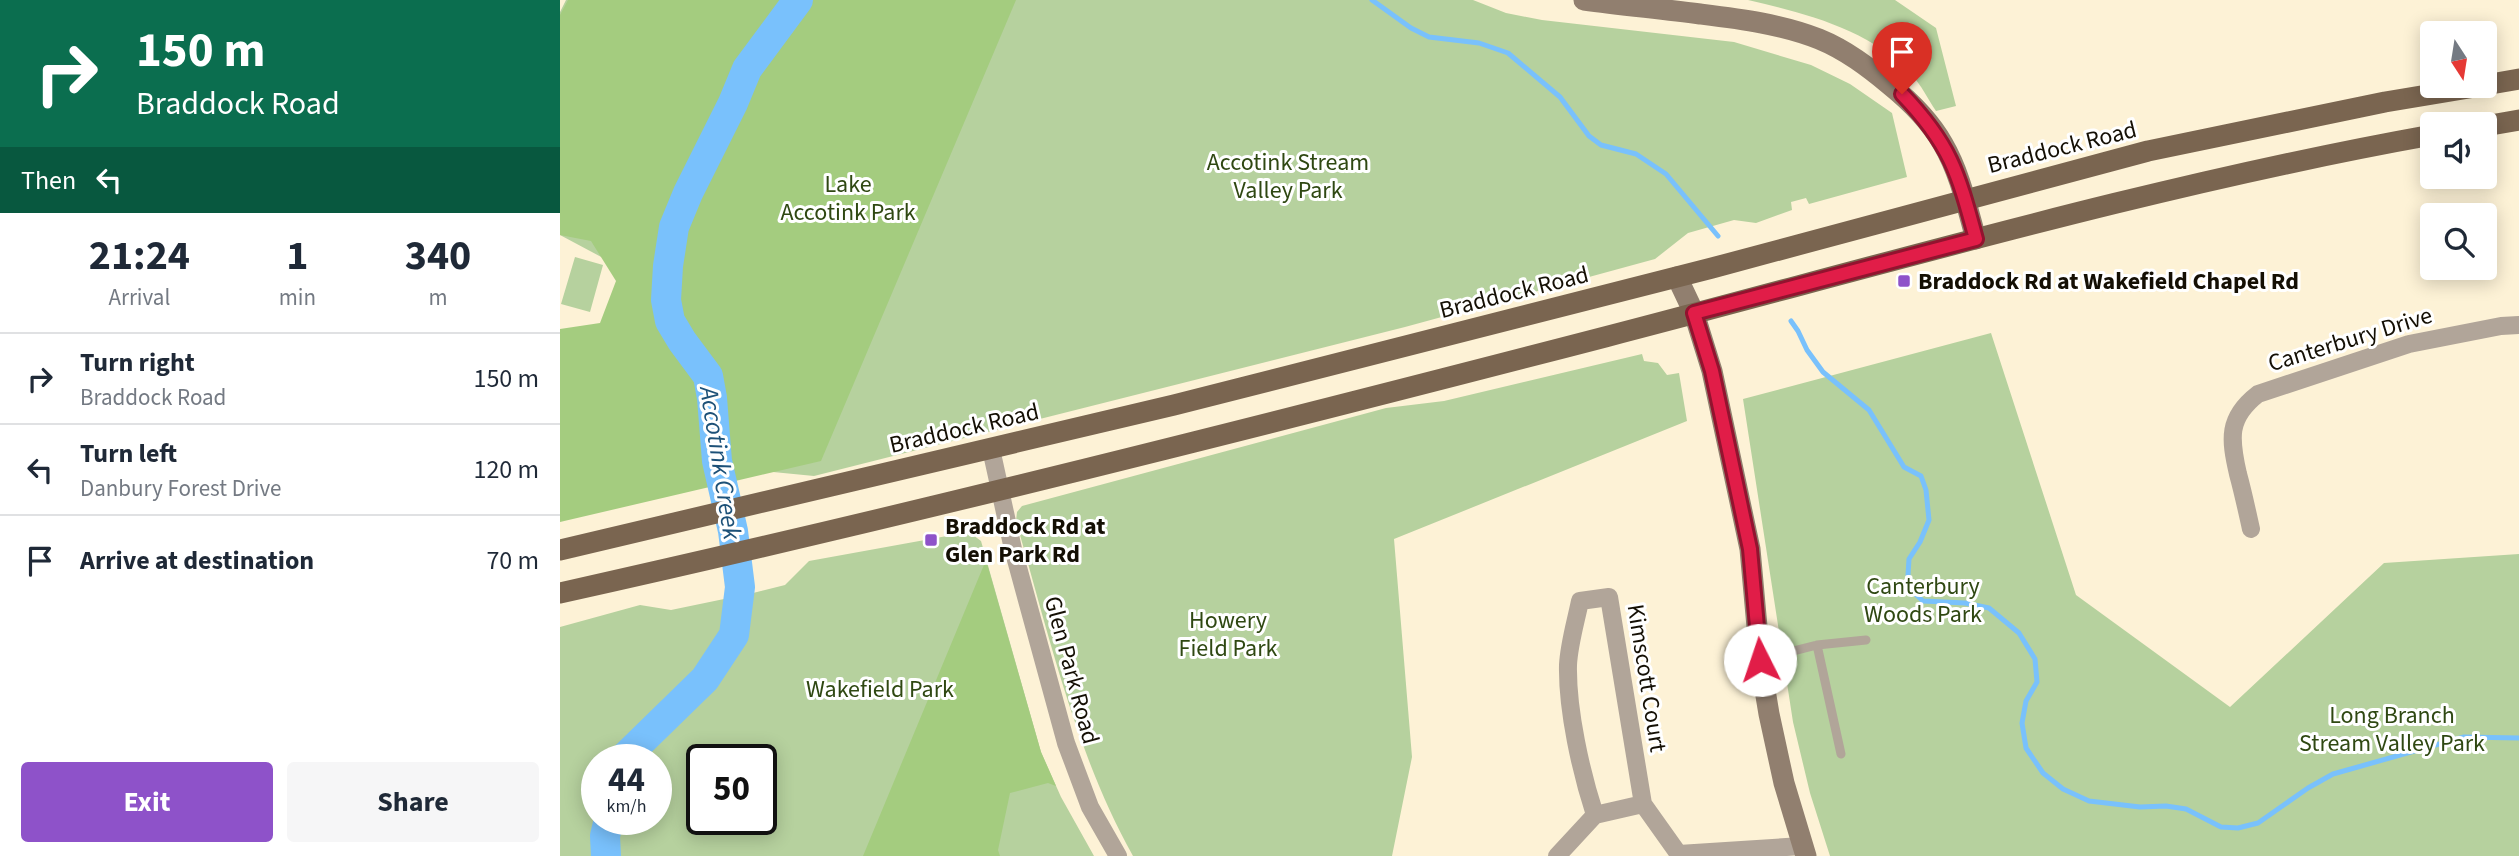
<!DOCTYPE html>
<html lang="en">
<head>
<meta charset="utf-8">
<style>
  :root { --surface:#fff; --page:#f6f6f7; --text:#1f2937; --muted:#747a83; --line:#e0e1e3; --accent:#8e52c9 }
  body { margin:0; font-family:"Source Sans 3",sans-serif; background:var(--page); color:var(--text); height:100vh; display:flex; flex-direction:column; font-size:26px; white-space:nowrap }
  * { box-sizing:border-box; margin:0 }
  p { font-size:23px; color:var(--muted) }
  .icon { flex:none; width:38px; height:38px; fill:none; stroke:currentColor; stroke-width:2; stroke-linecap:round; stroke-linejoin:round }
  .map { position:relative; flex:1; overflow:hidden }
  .panel { display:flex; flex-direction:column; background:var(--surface); width:560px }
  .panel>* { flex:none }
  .hud { background:#0b6e4f; color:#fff; overflow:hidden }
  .needle { width:46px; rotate:168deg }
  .controls { position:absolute; left:1860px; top:21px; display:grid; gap:14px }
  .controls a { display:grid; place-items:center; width:77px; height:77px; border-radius:7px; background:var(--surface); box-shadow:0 4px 18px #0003; font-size:35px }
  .speed { position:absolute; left:21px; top:744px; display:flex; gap:14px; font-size:35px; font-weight:700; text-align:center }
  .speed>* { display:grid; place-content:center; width:91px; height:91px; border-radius:50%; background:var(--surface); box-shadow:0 4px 18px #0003; line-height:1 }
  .speed small { font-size:18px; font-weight:400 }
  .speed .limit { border:4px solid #111; border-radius:10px; background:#fff; color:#111 }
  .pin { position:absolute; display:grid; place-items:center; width:60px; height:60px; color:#fff; margin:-72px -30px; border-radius:50% 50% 50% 0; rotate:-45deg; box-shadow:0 0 7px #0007 }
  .pin .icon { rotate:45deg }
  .me { position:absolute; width:77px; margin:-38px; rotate:356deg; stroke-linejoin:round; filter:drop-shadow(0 0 5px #0008) }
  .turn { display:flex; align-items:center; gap:24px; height:147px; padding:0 21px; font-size:32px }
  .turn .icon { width:91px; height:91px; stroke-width:2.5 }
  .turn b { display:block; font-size:49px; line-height:60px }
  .then { display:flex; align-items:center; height:66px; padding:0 21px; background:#0003; gap:14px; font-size:26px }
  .eta { display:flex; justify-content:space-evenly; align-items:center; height:119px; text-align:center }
  .eta b { font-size:42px; font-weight:700; line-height:49px }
  .primary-button { display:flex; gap:14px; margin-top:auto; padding:14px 21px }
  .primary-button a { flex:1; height:80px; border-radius:7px; background:var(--accent); color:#fff; font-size:28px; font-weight:700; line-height:80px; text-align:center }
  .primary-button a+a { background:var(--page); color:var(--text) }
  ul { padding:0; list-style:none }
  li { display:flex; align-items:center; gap:21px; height:91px; padding:0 21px; border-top:2px solid var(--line) }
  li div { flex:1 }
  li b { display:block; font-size:26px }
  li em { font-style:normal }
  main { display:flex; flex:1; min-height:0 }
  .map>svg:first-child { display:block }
  .green { fill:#b6d19e; fill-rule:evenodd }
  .forest { fill:#a4cc7f }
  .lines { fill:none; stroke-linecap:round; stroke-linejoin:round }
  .stream { stroke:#79c1fc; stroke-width:5 }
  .river { stroke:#79c1fc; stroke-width:30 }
  .lane { stroke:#b1a599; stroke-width:9 }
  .street { stroke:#b1a599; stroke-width:18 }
  .secondary { stroke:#917f6f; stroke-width:21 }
  .primary { stroke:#7a6550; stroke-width:21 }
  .route-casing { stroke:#92132f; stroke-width:18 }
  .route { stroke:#e11d48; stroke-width:12 }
  .poi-dot { fill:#8e52c9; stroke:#fff; stroke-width:2.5 }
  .labels { text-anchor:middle; stroke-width:6; stroke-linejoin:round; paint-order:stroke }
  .street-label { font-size:24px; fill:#140f04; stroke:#fff }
  .park-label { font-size:24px; fill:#2f4812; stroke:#fff }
  .poi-label { font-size:24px; font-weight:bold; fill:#140f04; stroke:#fff; text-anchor:start }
  .water-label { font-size:26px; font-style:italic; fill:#1d5178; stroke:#fff }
</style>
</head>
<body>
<main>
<section class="panel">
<div class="hud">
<div class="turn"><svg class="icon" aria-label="right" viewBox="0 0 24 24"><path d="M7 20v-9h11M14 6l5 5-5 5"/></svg><div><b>150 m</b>Braddock Road</div></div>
<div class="then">Then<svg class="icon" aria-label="left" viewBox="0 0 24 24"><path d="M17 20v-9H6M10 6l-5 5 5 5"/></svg></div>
</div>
<div class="eta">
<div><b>21:24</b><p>Arrival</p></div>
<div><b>1</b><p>min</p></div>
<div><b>340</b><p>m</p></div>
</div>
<ul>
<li><svg class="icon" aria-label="right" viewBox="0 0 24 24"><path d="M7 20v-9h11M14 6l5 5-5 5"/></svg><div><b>Turn right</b><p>Braddock Road</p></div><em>150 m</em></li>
<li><svg class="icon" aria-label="left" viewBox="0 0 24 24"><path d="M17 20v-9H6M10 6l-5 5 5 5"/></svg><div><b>Turn left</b><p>Danbury Forest Drive</p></div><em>120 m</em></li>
<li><svg class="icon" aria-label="arrive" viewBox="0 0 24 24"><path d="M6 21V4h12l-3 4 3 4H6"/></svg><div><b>Arrive at destination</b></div><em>70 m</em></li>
</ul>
<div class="primary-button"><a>Exit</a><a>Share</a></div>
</section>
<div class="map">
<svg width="1959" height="856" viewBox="0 0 1959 856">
  <rect width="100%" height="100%" fill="#fdf2d6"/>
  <path class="green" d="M6,0H913L946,13L982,20L1174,42L1251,65L1290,84L1332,113L1347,177L1249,204L1246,198L1231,202L1232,210L1196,223L1174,220L1128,233L1095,259L845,327L254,476L213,472L120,299L0,235V12Z
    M1188,0H1335L1376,28L1396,106L1376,111C1368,99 1361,85 1352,75C1309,29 1247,14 1188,0Z
    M15,257L43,265L30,312L1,304Z
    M1431,333L1516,595L1670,707L1824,563L1959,554V856H1270L1250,793L1233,722L1183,399Z
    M1082,354L1084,361L1098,363L1107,375L1119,373L1127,421L834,539L852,757L832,856H573C515,752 489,635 456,521L457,512L462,506L826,408L884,401Z
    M409,532L421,541L481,752L501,797L534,856H0V627L80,605L111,610L193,593L225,585L249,561ZM37,760H96V819H37ZM142,760H201V819H142Z"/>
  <path class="forest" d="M8,0H456L261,461L0,522V329L40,323L56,281L31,241L0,235V15Z
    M426,560L481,752L496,786L488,783L450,793L438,850L440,856H303Z"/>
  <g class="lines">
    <path class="stream" d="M812,0L851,28L869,37L919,43L948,53L1000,97L1029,136L1041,145L1076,154L1106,174L1158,236
      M1231,321L1238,331L1247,350L1263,372L1309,410L1344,467L1361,476L1366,490L1369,520L1360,542L1349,559L1348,575L1352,591L1363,601L1405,603L1429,608L1459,633L1475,659L1477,682L1466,701L1462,723L1466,748L1483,773L1503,789L1529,801L1580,807L1606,806L1626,809L1661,827L1678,828L1698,823L1748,788L1773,774L1904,737L1959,738"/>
    <path class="river" d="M62,760L145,679L174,635L180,587L173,531L157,461L152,398L148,376L122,341L110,321L106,300L108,266L114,227L128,193L173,103L187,69L238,0
      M46,856L45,836L49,819"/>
    <path class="lane" d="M1257,645L1306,640
      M1202,659L1257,645L1281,754"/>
    <path class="street" d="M431,449L453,549L506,743L530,807L558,856
      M1691,529C1687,511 1683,492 1678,474C1670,439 1667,418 1698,394L1849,344L1941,326L1959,325
      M1035,815C1021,772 1007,710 1008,665C1009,644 1016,621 1020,601L1049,597L1083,804
      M1119,854L1242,846
      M997,856L1035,815L1083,804L1120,856"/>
    <path class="secondary" d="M1024,0C1062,5 1101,9 1140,14C1180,19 1221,24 1259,39C1286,50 1308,67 1330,85C1351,102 1370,121 1383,144C1400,173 1407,207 1416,239
      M1117,277L1134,313L1152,371L1190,549L1200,660L1209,714L1224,783L1246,856"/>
    <path class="primary" d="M1925,85L1959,79
      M1925,126L1959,120
      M0,550L614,405L1152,268L1588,151L1825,102L1921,86
      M0,593C350,515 698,427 1045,337C1319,266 1593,185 1872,135"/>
  </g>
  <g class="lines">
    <g class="route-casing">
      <path id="route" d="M1200,660L1190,549L1152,371L1134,313L1416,239C1398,173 1391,145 1342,94"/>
    </g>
    <use href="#route" class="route"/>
  </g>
  <g class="poi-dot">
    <rect x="1337" y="274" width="14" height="14" rx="3.5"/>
    <rect x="364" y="533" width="14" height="14" rx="3.5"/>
  </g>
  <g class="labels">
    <g class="street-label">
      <text transform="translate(1502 147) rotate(-14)" y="8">Braddock Road</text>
      <text transform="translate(954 292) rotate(-14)" y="8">Braddock Road</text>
      <text transform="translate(1790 339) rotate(-17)" y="8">Canterbury Drive</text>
      <text transform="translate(404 428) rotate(-13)" y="8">Braddock Road</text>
      <text transform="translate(512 670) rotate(75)" y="8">Glen Park Road</text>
      <text transform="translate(1087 678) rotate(81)" y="8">Kimscott Court</text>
    </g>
    <g class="park-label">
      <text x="728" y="170">Accotink Stream<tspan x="728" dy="28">Valley Park</tspan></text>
      <text x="288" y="192">Lake<tspan x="288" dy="28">Accotink Park</tspan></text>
      <text x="1363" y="594">Canterbury<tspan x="1363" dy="28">Woods Park</tspan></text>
      <text x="668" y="628">Howery<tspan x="668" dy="28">Field Park</tspan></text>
      <text x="320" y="697">Wakefield Park</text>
      <text x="1832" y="723">Long Branch<tspan x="1832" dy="28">Stream Valley Park</tspan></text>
    </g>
    <g class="poi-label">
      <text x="1358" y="289">Braddock Rd at Wakefield Chapel Rd</text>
      <text x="385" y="534">Braddock Rd at<tspan x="385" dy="28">Glen Park Rd</tspan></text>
    </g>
    <g class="water-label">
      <text transform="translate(161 463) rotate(81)" y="9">Accotink Creek</text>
    </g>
  </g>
</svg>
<div class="controls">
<a><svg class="needle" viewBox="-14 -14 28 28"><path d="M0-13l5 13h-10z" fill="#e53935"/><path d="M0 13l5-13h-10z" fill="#747a83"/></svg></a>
<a><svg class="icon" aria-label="sound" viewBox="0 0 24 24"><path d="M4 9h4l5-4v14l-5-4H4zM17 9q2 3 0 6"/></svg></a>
<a><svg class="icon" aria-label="search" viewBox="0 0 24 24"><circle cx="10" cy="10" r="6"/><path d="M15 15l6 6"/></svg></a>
</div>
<div class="speed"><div>44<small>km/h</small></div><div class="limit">50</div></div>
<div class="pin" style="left:1342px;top:94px;background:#d93025"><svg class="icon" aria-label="arrive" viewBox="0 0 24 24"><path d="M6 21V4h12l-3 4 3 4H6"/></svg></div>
<svg class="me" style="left:1200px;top:660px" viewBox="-20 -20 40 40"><circle r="19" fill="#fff"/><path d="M0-13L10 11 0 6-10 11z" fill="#e11d48"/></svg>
</div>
</main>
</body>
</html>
